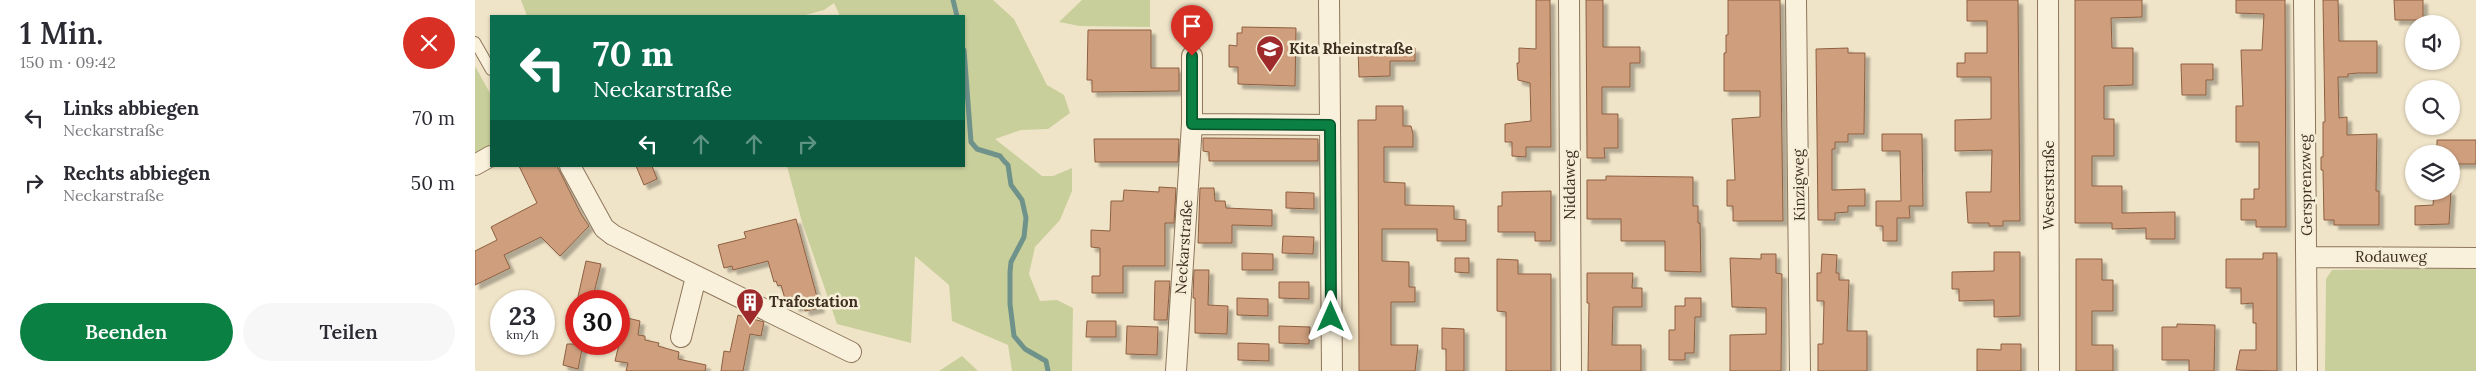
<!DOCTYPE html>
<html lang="de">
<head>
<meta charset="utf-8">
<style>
  :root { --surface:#fff; --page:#f7f7f7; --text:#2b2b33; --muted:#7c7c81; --accent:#0b8043 }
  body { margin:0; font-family:Lora,serif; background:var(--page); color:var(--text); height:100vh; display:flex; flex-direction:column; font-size:19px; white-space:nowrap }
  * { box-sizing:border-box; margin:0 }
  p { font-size:16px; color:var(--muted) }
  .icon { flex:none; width:28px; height:28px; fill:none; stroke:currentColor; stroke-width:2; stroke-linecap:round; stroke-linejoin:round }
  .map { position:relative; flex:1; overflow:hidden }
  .details { display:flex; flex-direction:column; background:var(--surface); width:475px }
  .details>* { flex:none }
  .top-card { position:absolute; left:15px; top:15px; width:475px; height:152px; border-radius:0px; box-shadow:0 1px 4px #0004; background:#0b6e4f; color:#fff; overflow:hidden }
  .controls { position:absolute; left:1930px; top:15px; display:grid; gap:10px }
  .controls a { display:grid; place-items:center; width:55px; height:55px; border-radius:50%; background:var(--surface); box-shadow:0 1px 4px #0004; font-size:25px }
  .speed { position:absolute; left:15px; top:290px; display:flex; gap:10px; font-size:25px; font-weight:700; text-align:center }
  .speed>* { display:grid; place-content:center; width:65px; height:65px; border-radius:50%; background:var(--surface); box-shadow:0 1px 4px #0004; line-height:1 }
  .speed small { font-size:12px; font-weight:400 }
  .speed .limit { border:8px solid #d22; background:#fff; color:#111 }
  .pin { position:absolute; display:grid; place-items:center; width:42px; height:42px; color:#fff; margin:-51px -21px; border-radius:50% 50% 50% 0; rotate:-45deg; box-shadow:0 0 5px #0007 }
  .pin .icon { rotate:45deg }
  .me { position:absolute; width:55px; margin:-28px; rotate:0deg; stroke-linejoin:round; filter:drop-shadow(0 0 4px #0008) }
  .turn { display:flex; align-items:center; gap:18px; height:105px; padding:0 20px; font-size:22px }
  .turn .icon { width:65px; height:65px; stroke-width:2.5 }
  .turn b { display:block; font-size:35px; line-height:42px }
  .lanes { display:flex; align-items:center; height:48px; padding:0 20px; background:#0003; justify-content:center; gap:25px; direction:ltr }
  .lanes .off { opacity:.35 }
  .round { display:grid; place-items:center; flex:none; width:52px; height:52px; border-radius:26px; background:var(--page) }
  .headline { display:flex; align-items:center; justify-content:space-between; height:85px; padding:0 20px }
  h1 { font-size:30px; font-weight:600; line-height:38px }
  .action { display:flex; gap:10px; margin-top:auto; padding:10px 20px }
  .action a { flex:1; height:58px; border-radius:30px; background:var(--accent); color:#fff; font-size:20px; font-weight:600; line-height:58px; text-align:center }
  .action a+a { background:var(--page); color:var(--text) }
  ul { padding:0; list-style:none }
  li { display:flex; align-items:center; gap:15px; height:65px; padding:0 20px }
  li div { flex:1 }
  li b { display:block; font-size:19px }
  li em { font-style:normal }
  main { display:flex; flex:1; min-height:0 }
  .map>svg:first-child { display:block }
  .green { fill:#c9cf9b }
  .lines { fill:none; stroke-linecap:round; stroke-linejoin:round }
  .stream { stroke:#6f938a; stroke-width:5 }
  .building { fill:#cf9f7d; stroke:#8d5f41; filter:url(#shadow) }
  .service-casing { stroke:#8d765c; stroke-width:12 }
  .minor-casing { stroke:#8d765c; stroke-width:22 }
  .service { stroke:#faf1dc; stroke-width:10 }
  .minor { stroke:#faf1dc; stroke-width:20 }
  .route-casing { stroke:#07532c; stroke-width:12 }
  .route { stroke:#0b8043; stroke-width:9 }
  .labels { text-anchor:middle; stroke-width:5; stroke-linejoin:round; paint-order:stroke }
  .poi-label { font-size:15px; font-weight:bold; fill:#3d2e20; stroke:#f7eed8; text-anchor:start }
  .street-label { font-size:15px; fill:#3d2e20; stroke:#f7eed8 }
</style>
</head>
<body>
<main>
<section class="details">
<div class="headline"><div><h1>1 Min.</h1><p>150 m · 09:42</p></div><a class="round" style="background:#d93025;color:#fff"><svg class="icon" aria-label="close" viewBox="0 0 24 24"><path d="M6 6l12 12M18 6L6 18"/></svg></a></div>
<ul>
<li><svg class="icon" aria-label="left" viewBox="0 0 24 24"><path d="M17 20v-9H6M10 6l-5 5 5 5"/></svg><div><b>Links abbiegen</b><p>Neckarstraße</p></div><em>70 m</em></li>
<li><svg class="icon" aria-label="right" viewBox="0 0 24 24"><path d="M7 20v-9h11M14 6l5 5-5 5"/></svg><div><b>Rechts abbiegen</b><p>Neckarstraße</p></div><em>50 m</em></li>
</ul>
<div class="action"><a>Beenden</a><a>Teilen</a></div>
</section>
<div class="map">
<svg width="2001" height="371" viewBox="0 0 2001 371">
  <defs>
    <filter id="shadow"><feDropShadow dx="4.5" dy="4.5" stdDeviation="1" flood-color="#0004"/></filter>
  </defs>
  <rect width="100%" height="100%" fill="#f0e4c8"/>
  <path class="green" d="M46,0H518L539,19L572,85L589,95L595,113L573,129L546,130L520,139L567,176H578L597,168V191L585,220L560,247L554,274L565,301L582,300L598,308L597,371H537L533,345L477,321L474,285L440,256L436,343L362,324L327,222L312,166H489V16H365L359,3L349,10L327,16H52Z
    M607,0H675V27L605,26L584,22Z
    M0,66L16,95V144L0,153Z
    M2001,268V371H1850L1851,279L1857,270Z
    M487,356L503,371H464Z"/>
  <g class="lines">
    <path class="stream" d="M478,0L482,16
      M489,50L496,142L502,149L525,156L529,161L533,165L536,185L547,200L551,218L549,237L536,262L535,272V304L539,336L550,349L571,361L573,371"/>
  </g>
  <path class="building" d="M1061,0H1075L1076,147H1051V157L1037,156V142H1030V124L1056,121L1055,83L1043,80L1042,63H1044V48L1061,49Z
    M1111,0H1128V47H1165V63H1155V87H1127V114H1143V148H1129L1130,158H1112Z
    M1253,0H1305L1308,221H1258V206H1252V180H1260L1257,119L1285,117V91H1249V53H1251V35H1253Z
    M1492,0H1543L1545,221H1528V226H1514V223H1493L1491,192H1516L1517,150L1480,151V120L1516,119V77H1482V63H1490V53H1512V21H1492Z
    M1600,0H1667V17L1636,18L1637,48H1658V85L1629,86V119H1639V156H1617V186H1647V213L1700,212V239H1671V228L1637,229V223H1600Z
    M1761,0H1810L1811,227H1781V220H1766V199H1779V189H1784V142H1761V106H1768L1766,50H1787L1789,14L1761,13Z
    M1848,0H1863L1864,41H1902V73H1883L1873,74V77H1863L1864,118L1872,117V135L1902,134L1901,191H1904V225H1859V220H1849L1848,170H1846V157H1848V122H1850Z
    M1919,0H1948V20H1920Z
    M767,27L821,28L820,86L763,84V67H754V45L762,46V33H767Z
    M613,30H676V68H704V91L617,92V80H612Z
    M940,48V61H915V76L884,77L883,49Z
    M1373,48V53H1390L1389,134H1373V142H1360V149H1357V190L1390,189V206H1373V212L1360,213V220H1343L1341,49Z
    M1706,64H1738V80H1731V95H1707Z
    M901,106H928V126H936L938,134V147H909V182L930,183V205L979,206V219L991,220V241H962V229H907V261L934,262V287H940V302H916V345H943L940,371H884L883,120H901Z
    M1407,134H1447L1448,206H1434L1435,218H1422V241H1408V226H1401V201H1426L1425,151H1407Z
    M728,138L843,139V161H734V152L728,151Z
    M619,139H704L703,162H620Z
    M1962,140H2001V164H1976V154H1962Z
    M44,166H82L106,214L114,226L85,256L66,237L29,255L35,268L0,285V251L22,240L16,227L62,203Z
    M161,166H177L182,179L169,185Z
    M1131,176L1218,177V206H1223V223H1225L1226,272L1190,271V241H1146V219H1112V180H1131Z
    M684,187L701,188L699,223H690V266H648V293H617V276H625V248L616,247V230L635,231L636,201H648L649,190L684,192Z
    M725,188H739L740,201H750L751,208L797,210V226L757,225V243H723Z
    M1076,191V241H1060V232H1023V206H1027V192Z
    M1959,191H1976L1974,224L1940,225V206L1958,205Z
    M811,192L839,193V209L811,208Z
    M321,219L345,308L330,311L329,305L320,307L317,297L310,299L306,285L303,286L301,281L299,282L293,261L258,270L257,266L249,268L243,245L271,238L269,232Z
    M808,236L839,237L838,254L807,253Z
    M1519,252H1545V316L1519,317V300L1484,301V289H1477V272L1519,271Z
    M767,253L798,254V270H767Z
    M1788,253H1802V371L1761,370L1765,350H1781V323H1778V303L1766,304V288H1751V259H1788Z
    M1286,254H1301V273L1307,274L1306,371H1255V335L1291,334V308L1257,307L1255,258L1286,259Z
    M1347,254L1362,255L1361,273H1364V280H1374L1372,331H1392V371H1343V344H1348L1349,301H1342V273H1346Z
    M980,258H994V273L980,272Z
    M1022,259L1043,260V274H1076V371H1031V312L1022,311Z
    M1601,259H1627V280H1638V311H1617V345H1638V371H1601Z
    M111,261L126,264L117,301H102Z
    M719,270H734L733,305L753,306L752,334L720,333V298H718Z
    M1112,273H1158L1157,288H1167V307H1138L1137,345H1166V371H1113L1114,303H1112Z
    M680,281H695L692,320H679Z
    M804,282H834V299L804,298Z
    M762,298L793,299V316L762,315Z
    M1210,298H1226V317H1220L1219,353H1210V360H1194V330H1200V306H1210Z
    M263,315L289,322L286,336L275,334L268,371H246L249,351L255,352Z
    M144,316L165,321L163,335L170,336V340L184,343L183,346L204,352L203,359L231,365L230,371H151L153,363L140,361L144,344Z
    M612,321H641V337H611Z
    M1702,324L1740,325L1739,371H1714V360H1687V327H1702Z
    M652,326L683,327L682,355L651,354Z
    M804,326L835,327L834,344L804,343Z
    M967,328L989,329V371H971V349H967Z
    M763,343L794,344V361L763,360Z
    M92,344H108L103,369L88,365Z
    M1526,344H1546V371H1502V349L1526,350Z"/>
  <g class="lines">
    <g class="service-casing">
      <path id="service" d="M0,42L16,70"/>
    </g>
    <g class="minor-casing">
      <path id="minor" d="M854,0L857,371
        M1094,0L1096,371
        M1321,0L1325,371
        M1573,0L1574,371
        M1829,0L1832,371
        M717,56V124
        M0,165L16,156
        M95,166L129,228L138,235L376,352
        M1832,257L2001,258
        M206,337L221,277
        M701,371L717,124L855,125"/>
    </g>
    <use href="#service" class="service"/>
    <use href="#minor" class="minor"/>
  </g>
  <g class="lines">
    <g class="route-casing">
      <path id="route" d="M717,56V124L855,125L856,317"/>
    </g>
    <use href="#route" class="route"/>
  </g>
  <defs>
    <g id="school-pin" transform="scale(1.4375)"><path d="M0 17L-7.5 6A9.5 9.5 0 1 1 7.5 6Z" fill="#9e2a2b" stroke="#f7eed8"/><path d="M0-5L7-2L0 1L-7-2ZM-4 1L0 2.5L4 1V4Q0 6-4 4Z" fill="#fff"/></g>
    <g id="building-pin" transform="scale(1.4375)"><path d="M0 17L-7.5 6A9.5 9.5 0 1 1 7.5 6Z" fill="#9e2a2b" stroke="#f7eed8"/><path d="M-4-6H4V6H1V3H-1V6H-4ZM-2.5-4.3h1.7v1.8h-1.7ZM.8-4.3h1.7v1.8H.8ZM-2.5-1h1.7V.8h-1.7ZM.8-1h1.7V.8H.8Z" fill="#fff"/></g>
  </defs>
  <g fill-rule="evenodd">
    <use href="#school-pin" x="795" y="49"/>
    <use href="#building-pin" x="275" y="302"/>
  </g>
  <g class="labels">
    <g class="poi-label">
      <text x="814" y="54">Kita Rheinstraße</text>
      <text x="294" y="307">Trafostation</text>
    </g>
    <g class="street-label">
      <text transform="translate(1095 185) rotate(-90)" y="5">Niddaweg</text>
      <text transform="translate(1324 185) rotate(-91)" y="5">Kinzigweg</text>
      <text transform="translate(1574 185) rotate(-90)" y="5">Weserstraße</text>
      <text transform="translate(1831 185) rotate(-91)" y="5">Gersprenzweg</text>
      <text transform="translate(709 247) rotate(-86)" y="5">Neckarstraße</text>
      <text x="1916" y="262">Rodauweg</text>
    </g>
  </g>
</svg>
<div class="controls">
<a><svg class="icon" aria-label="sound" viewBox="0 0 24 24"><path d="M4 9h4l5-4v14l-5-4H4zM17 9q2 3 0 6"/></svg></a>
<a><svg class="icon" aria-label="search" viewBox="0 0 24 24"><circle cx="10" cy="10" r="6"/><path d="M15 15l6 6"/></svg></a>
<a><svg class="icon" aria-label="layers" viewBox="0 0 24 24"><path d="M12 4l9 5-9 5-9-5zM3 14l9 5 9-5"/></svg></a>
</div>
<div class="speed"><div>23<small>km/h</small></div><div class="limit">30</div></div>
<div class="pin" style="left:717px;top:56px;background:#d93025"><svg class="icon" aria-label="arrive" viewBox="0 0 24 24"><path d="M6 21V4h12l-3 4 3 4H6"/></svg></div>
<svg class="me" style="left:856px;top:317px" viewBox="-20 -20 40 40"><path d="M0-17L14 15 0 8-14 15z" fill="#0b8043" stroke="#fff" stroke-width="4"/></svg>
<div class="top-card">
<div class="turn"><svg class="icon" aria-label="left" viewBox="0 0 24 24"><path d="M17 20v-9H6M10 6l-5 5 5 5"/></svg><div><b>70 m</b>Neckarstraße</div></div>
<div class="lanes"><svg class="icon" aria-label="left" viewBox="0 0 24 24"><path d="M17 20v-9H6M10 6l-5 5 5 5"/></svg><svg class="icon off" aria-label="ahead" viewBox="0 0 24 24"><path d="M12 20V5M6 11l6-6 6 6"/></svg><svg class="icon off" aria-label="ahead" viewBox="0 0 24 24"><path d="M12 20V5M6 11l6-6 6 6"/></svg><svg class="icon off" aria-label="right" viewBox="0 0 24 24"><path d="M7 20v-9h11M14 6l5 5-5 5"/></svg></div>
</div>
</div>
</main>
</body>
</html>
